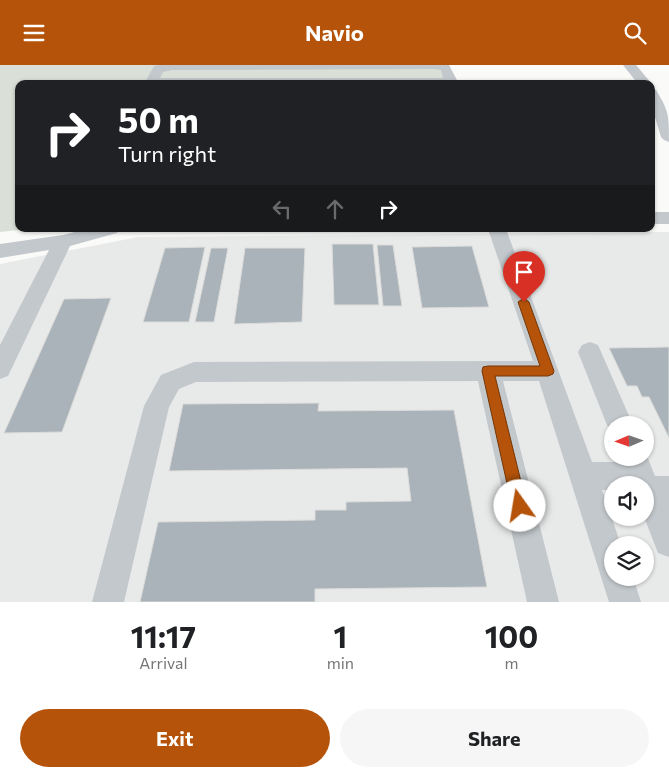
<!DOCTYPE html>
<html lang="en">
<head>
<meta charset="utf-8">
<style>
  :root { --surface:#fff; --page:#f6f6f6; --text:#202124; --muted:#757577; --accent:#b45309 }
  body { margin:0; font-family:Commissioner,sans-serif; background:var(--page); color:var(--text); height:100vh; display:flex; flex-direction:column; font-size:19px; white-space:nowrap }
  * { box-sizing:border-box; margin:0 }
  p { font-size:16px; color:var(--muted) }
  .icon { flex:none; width:28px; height:28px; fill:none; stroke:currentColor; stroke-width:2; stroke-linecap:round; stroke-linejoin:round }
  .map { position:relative; height:537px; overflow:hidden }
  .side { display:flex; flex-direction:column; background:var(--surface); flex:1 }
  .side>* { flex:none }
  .top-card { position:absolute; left:15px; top:15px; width:640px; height:152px; border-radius:10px; box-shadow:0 1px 4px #0004; background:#202124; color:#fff; overflow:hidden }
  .needle { width:32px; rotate:268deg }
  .controls { position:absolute; left:604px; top:351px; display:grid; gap:10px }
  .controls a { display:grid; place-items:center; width:50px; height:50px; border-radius:50%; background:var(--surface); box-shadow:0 1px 4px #0004; font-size:25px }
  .pin { position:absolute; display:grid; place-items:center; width:42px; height:42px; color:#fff; margin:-51px -21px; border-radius:50% 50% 50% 0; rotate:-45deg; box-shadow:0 0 5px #0007 }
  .pin .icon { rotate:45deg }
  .me { position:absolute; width:55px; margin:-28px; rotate:347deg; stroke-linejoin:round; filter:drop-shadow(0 0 4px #0008) }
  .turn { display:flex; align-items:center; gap:18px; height:105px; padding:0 20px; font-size:22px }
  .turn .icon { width:65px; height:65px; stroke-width:2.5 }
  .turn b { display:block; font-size:35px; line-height:42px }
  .lanes { display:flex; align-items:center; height:48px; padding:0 20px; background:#0003; justify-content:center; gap:25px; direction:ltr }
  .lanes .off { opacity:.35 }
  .eta { display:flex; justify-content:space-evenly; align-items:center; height:85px; text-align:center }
  .eta b { font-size:30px; font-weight:700; line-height:35px }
  .primary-button { display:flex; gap:10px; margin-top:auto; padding:10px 20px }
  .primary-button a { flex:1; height:58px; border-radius:30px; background:var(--accent); color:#fff; font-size:20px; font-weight:700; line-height:58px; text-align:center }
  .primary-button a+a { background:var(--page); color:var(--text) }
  header { display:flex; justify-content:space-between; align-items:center; height:65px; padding:0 20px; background:var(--accent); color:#fff; font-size:22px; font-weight:700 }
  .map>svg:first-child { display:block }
  .built { fill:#e8e9e9; fill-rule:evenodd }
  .green { fill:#dadfd7 }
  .building { fill:#aab3b9; stroke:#dcdcda }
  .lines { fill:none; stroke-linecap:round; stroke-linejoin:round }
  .minor { fill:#c3c8cc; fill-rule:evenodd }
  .route { fill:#b45309; stroke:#753606 }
</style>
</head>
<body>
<header><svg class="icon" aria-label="menu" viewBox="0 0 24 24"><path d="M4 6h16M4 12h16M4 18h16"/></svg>Navio<svg class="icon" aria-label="search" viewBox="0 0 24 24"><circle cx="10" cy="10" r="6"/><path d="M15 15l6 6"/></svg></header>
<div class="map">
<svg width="669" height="537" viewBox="0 0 669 537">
  <rect width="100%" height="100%" fill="#fafaf8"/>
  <path class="built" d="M669,167V537H0V199L138,172ZM612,360H645V392H612ZM612,420H645V452H612ZM612,480H645V512H612Z"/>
  <path class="green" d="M0,0H447L453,19H19V164H28L0,167Z"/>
  <path class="building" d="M332,179H373L379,240H334Z
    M377,180H393L402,241H383Z
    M472,181L489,242L422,243L412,182Z
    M205,182L189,257H143L165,183Z
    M211,183H228L214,257H195Z
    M245,183H305L302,257L234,259Z
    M111,233L62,367L4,368L64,234Z
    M669,282V373L649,332H642L637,321H627L609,283Z
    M319,338L318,346L454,345L487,522L315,524V537H140L158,457L315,455V445H346V437L411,436L407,403L169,406L183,339Z"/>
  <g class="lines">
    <path class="minor" d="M159,0H449L459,19H144L154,1ZM434,4L441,5L443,13H160L163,7L172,5Z
      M623,0H636L652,19H638Z
      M651,24L656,25C669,46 669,51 669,77L664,75L661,72L651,39Z
      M651,147H669V159H651Z
      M86,164H119L117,168L70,181L8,311L0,314V280L49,185L0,193V179L63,170Z
      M488,164H506L592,397H622L621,392H645V386L655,411H669V492L658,488L644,452L645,420H612V425H602L621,480H612V512H633L641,537H609L539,316H503L559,537H527L478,316L196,317L179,324L169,342L124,537H92L144,341L161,310L194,297L533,296Z
      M590,277L598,280L633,360H612V369L607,360L578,287L582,280Z"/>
  </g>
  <path class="route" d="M524,233L529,237L554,306L553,309L548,311H495L527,441L525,446L520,448L514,446L512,441L482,306L483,302L488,301H540L518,237Z"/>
</svg>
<div class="controls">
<a><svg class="needle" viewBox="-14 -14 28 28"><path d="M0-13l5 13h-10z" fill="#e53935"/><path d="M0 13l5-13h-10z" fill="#757577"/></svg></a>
<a><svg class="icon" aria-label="sound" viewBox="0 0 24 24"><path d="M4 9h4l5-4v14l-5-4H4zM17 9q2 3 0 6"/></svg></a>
<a><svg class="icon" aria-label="layers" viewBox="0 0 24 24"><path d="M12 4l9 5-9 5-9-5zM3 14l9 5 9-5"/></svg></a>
</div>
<div class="pin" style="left:524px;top:237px;background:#d93025"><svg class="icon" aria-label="arrive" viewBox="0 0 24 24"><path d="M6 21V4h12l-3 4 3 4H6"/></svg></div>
<svg class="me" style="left:520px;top:441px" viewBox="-20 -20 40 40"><circle r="19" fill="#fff"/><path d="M0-13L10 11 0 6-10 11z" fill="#b45309"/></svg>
<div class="top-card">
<div class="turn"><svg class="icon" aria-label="right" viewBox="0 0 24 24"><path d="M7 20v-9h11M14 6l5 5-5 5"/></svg><div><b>50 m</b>Turn right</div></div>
<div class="lanes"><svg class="icon off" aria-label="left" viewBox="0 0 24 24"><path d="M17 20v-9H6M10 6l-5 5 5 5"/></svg><svg class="icon off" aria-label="ahead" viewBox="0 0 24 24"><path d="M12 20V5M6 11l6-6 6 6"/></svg><svg class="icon" aria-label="right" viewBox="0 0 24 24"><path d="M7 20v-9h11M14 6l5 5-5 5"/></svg></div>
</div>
</div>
<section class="side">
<div class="eta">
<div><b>11:17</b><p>Arrival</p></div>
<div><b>1</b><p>min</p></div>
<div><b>100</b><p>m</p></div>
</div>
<div class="primary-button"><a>Exit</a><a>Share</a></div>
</section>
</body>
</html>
